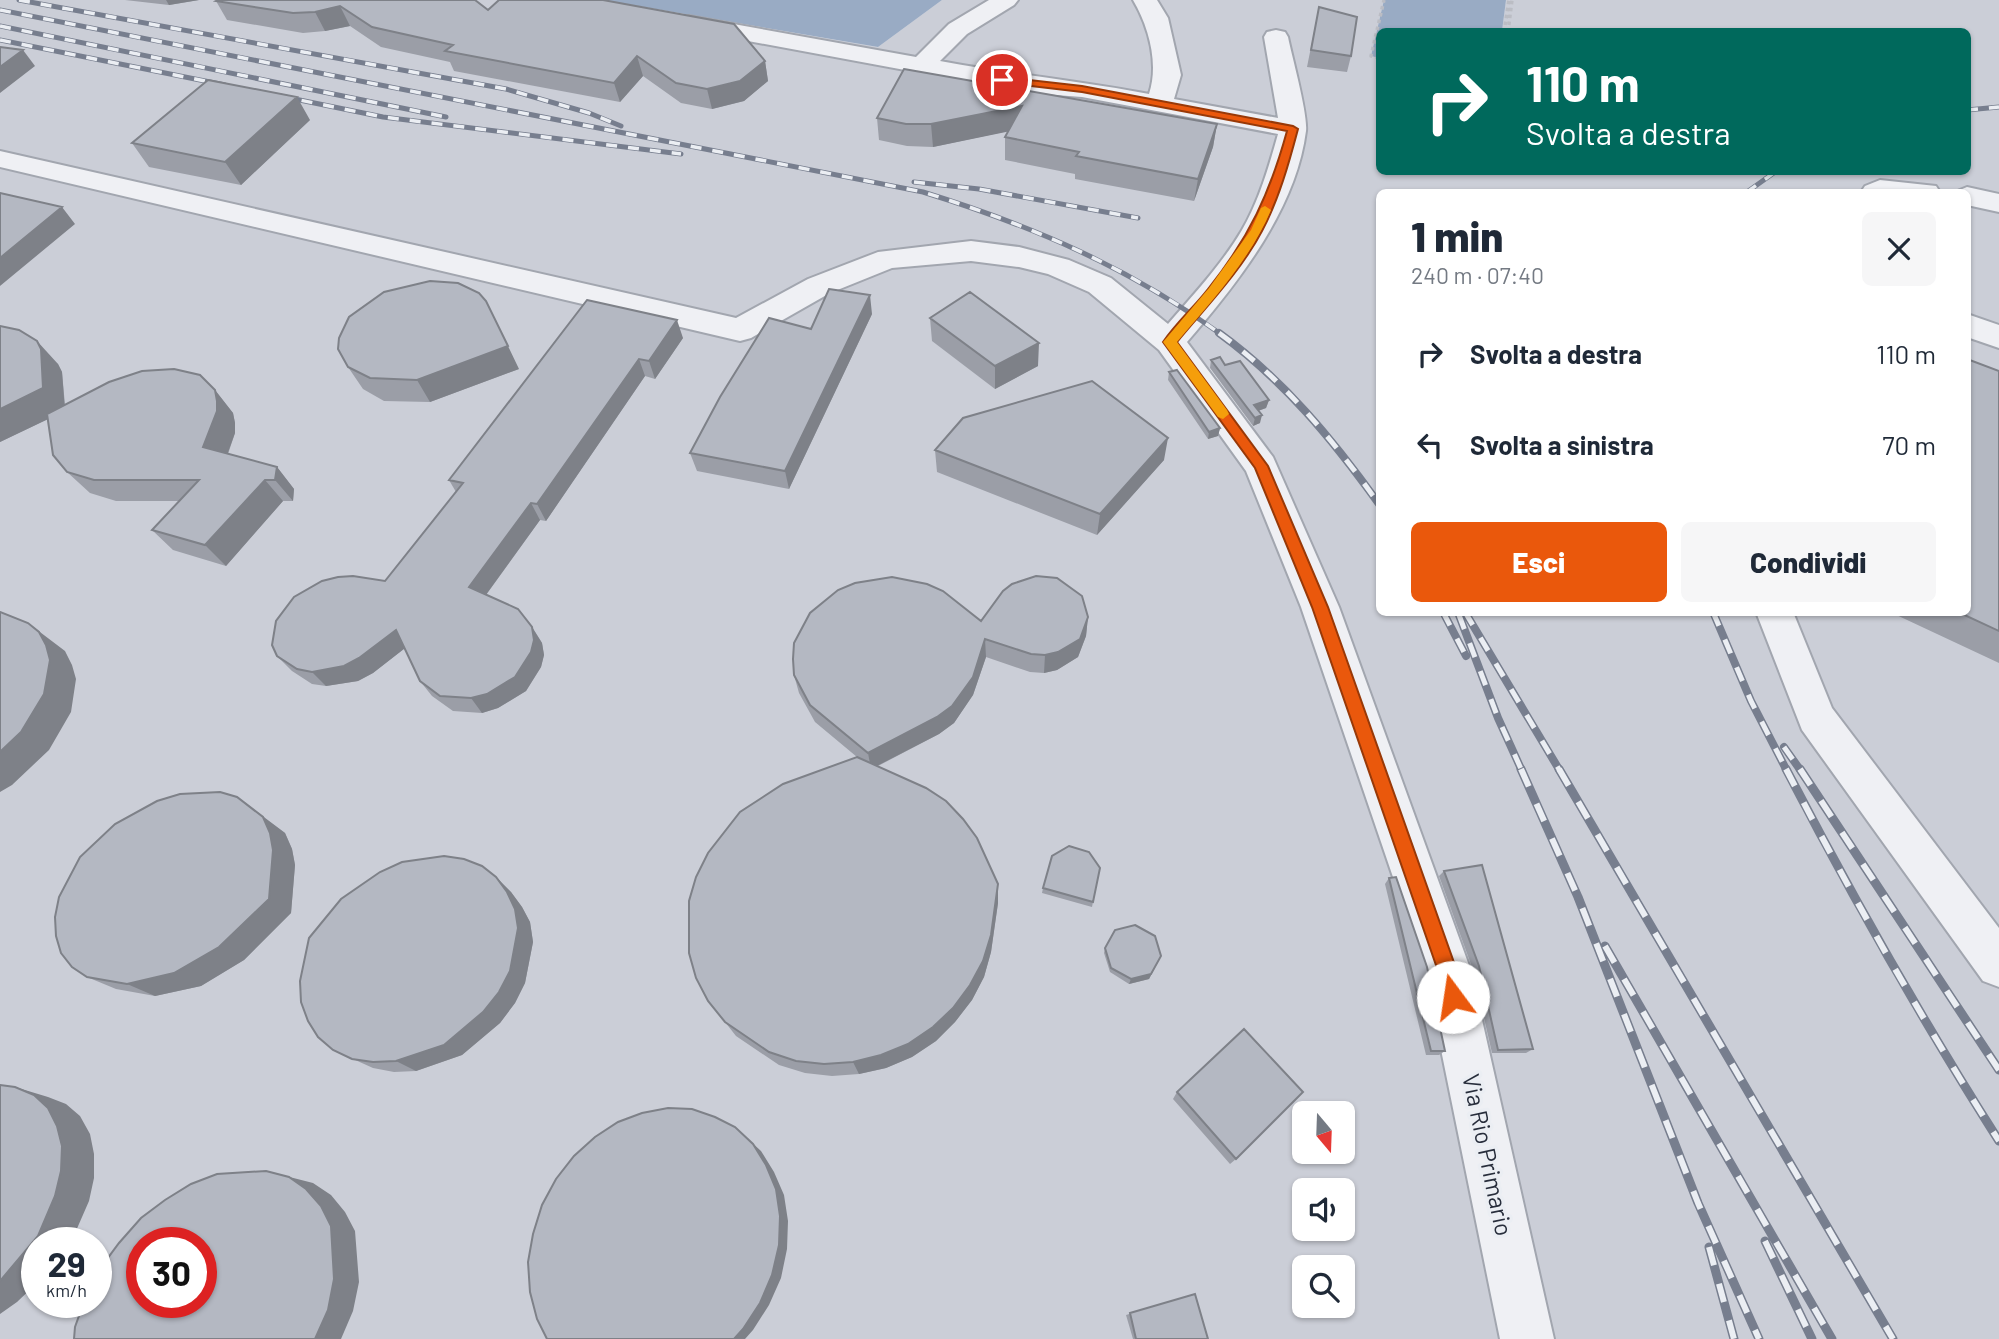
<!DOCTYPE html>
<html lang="it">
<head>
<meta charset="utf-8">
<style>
  :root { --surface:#fff; --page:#f6f6f7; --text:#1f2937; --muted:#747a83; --accent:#ea580c }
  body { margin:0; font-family:Barlow,sans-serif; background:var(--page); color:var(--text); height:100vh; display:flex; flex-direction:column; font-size:26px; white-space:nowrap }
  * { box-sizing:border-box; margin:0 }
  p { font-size:23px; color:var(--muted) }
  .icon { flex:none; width:38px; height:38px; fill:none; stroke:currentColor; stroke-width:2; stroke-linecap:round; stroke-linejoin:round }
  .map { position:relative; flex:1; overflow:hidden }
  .sheet { position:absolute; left:1376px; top:189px; width:595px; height:427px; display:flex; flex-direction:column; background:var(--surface); border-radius:10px; box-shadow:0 2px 5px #0004 }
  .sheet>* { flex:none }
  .guide { position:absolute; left:1376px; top:28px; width:595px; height:147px; border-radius:10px; box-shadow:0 2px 5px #0004; background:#00695c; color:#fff; overflow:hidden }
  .needle { width:46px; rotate:161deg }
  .tools { position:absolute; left:1292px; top:1101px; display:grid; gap:14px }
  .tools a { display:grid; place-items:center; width:63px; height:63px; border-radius:10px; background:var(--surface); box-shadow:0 2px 5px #0004; font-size:35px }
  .speed { position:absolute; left:21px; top:1227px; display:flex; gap:14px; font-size:35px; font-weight:700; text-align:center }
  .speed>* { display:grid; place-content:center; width:91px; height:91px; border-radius:50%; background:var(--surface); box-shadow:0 2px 5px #0004; line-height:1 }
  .speed small { font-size:18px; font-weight:400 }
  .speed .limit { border:10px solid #d22; background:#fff; color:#111 }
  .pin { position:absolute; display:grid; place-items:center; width:60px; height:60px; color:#fff; margin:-30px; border:4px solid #fff; border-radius:50%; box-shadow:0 2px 7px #0007 }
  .me { position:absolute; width:77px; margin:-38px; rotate:346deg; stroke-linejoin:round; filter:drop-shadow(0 0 5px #0008) }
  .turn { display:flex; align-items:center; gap:24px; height:147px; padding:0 35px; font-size:32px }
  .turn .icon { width:91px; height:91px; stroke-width:2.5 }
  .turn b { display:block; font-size:49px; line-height:60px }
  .round { display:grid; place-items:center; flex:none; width:74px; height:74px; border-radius:10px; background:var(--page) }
  .head { display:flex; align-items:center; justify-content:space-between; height:119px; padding:0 35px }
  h1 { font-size:42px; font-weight:800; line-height:52px }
  .button { display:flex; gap:14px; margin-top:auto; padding:14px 35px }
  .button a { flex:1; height:80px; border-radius:10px; background:var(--accent); color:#fff; font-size:28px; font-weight:800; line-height:80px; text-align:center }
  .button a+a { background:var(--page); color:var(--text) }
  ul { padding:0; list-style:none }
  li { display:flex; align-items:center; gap:21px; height:91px; padding:0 35px }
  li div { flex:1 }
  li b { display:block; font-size:26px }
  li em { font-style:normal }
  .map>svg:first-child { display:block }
  .built { fill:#cbced7; fill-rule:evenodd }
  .water { fill:#99abc4 }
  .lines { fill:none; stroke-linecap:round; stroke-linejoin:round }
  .minor-casing { stroke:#a2a6af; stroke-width:4 }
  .path { stroke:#bbbdc4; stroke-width:3.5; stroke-dasharray:3.5 3.5; stroke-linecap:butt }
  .minor { fill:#eff0f4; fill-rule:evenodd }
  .rail-far2-casing { stroke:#777e8e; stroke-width:5 }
  .rail-far1-casing { stroke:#777e8e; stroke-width:8 }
  .rail-casing { stroke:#777e8e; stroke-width:9 }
  .rail-far2 { stroke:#ebeef3; stroke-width:3.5; stroke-dasharray:11; stroke-linecap:butt }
  .rail-far1 { stroke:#ebeef3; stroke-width:5; stroke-dasharray:15; stroke-linecap:butt }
  .rail { stroke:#ebeef3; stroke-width:6; stroke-dasharray:19; stroke-linecap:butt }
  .wall { fill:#9b9ea7 }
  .shaded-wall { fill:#7e8188 }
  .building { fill:#b4b8c2; stroke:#7e8188; stroke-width:2; fill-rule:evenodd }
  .route { fill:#ea580c; stroke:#983908; stroke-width:2 }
  .slow { fill:#f59e0b }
  .labels { text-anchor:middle; stroke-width:7; stroke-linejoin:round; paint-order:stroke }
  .near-street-label { font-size:24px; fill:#272d3b; stroke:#ebeef3 }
</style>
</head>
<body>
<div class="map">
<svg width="1999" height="1339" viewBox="0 0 1999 1339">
  <rect width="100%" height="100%" fill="#dcdfe5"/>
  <path class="built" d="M0,0H603L878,47L942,0H1384L1371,56L1379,58V172H1967V32L1502,31L1506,0H1999V1339H0ZM1379,192H1967V612H1379ZM1218,366L1259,424L1208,439L1168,380ZM1304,1113H1342V1152H1304ZM1304,1190H1342V1228H1304ZM37,1242H96V1302H37ZM142,1242H201V1302H142ZM1304,1267H1342V1306H1304Z"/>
  <path class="water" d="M603,0H942L878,47Z
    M1384,0H1506L1502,31L1379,32V58L1371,56Z"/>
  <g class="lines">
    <g class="minor-casing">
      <path id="minor" d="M989,0H1018L1014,5L967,34L940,61C1010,74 1080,81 1149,94C1159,64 1149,27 1133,0H1157L1168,18L1181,75L1174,99L1278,118L1264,37L1267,32L1276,30L1285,32L1288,37C1292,57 1308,114 1306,131C1296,210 1237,284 1187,342L1273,457L1339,607L1471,971L1554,1339H1500L1425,971L1301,607L1246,471L1159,350L1089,292L1048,274L1019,267L971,261L892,268L830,293L751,338L740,341L0,167V151L736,318L808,279L878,252L971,241L1019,247L1069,260L1111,278L1168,324C1194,294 1222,264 1242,230C1259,201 1269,166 1278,134L1082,97L1029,93L689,30L680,28L677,23L680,18L689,16L916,57L949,24Z
        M1880,180L1936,186L1940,192H1861L1865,186Z
        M1967,187L1999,194V212L1967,205V192H1955Z
        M1967,314L1999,325V348L1967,337Z
        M1756,612H1793L1832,708L1999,928V987L1983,981L1802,730Z"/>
    </g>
    <path class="path" d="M1504,32L1509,0
      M1508,32L1512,0
      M1379,58L1371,56L1384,0"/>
    <use href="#minor" class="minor"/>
    <g class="rail-far2-casing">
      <path id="rail-far2" d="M19,0L506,89L589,113L621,126
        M0,10L923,192C1033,226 1128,267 1222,335
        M0,26L446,117
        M0,40L225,85
        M280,96L383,117L681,154
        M1967,110L1999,107
        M914,182L979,189L1138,218
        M1747,192L1775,172"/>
    </g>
    <g class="rail-far1-casing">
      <path id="rail-far1" d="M1219,333C1284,380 1333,440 1379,504
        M1443,612L1466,656
        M1465,612L1560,771
        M1713,612L1751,701L1787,771
        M1459,615L1498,718L1522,771
        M1784,747L1801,771"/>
    </g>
    <g class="rail-casing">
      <path id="rail" d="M1521,769L1578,897L1698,1203L1759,1339
        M1559,769L1893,1339
        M1786,769C1852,896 1922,1020 1999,1141
        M1800,769L1999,1070
        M1605,946L1832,1339
        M1765,1241L1812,1339
        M1709,1247L1734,1339"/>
    </g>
    <use href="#rail-far2" class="rail-far2"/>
    <use href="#rail-far1" class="rail-far1"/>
    <use href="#rail" class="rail"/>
  </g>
  <path class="wall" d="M125,0H199L169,5Z
    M216,1L488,10L765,61L768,81L744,101L712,109L681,103L643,76L620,102L454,71L450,62L381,47L350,26L325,31L303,33L227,20Z
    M1319,7L1351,56L1347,72L1307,67Z
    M877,118L1217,124L1213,147L1194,201L1075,179V174L1005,160V137L1008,131L933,147L907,146L879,140Z
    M310,120L241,185L149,167L132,143Z
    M587,300L683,338L655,379L645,376L546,521L540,520L486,595L532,627L542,643L544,655L541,667L526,691L498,708L482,713L453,711L432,696L420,681L405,648L373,673L358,681L326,686L312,684L292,671L277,656L385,581L456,492L449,480Z
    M872,314L789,489L697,471L690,453L811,329Z
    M930,318L1038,366L995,389L932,341Z
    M0,326L58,364L62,372L65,405L215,390L233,413L235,423V433L228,454L277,467L294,489L293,501H283L226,566L173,550L152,530L179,501H116L90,493L67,472L48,419L0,442Z
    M1211,360L1225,365L1269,400L1266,408L1258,411L1260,423L1253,426L1210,368Z
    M348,367L519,369L430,402L384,401L363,389Z
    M1999,371V663L1890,612H1967Z
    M1169,372L1220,428L1218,436L1208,439L1168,380Z
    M935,450L1164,460L1097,535L937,472Z
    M1088,617L1086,636L1078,657L1057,670L1044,673L1030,672L986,657L973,695L954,723L939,734L878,766L998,884V903L991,952L984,977L972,1000L955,1022L936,1041L912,1057L886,1068L859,1074L832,1076L805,1073L779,1065L736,1036L725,1022L857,757L815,722L799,693L794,675L981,621Z
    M237,797L285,833L292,849L295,865L291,913L244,960L201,986L155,996L116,989L87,977Z
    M1444,871L1533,1049L1526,1053H1492L1473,970L1439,876Z
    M496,877L511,892L522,907L530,922L533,942L525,983L515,1003L500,1023L462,1055L416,1071L394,1072L373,1068L333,1050Z
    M1389,878L1445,1051L1439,1055H1426L1385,884Z
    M1043,888L1093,902L1092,907L1042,893Z
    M1105,948L1159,960L1149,979L1129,984L1110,972L1104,953Z
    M1177,1092L1236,1159L1230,1164L1173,1099Z
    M1195,1294L1208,1339H1133L1126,1315Z"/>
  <path class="shaded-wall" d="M166,0H199L169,5Z
    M340,6L350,26L325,31L315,12Z
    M23,50L35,66L0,93V67Z
    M637,56L643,76L620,102L614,83Z
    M765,61L768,81L744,101L712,109L707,89Z
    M297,97L310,120L241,185L225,162Z
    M1022,106L1021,129L933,147L931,124Z
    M1217,124L1213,147L1194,201L1198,179Z
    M62,207L75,224L0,286V258Z
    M870,295L872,314L789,489L785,471Z
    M677,320L683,338L655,379L649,361Z
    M37,341L58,364L62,372L65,411L0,442V409Z
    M1039,343L1038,366L995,389V366Z
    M508,346L519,369L430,402L417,380Z
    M639,359L645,376L546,521L537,504Z
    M215,390L233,413L235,423V433L222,469L203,447Z
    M1269,400L1266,408L1252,413L1254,405Z
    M1262,415L1260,423L1253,426L1255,418Z
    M1220,428L1218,436L1208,439L1209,432Z
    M1168,438L1164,460L1097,535L1100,514Z
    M277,467L294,489L293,501L275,480Z
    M265,480L283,501L226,566L205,545Z
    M531,503L540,520L480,603L469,587Z
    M1088,617L1086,636L1078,657L1057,670L1044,673L1045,655Z
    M28,623L65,651L72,665L76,679L71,712L49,750L12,785L0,792V752Z
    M532,627L542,643L544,655L541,667L526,691L498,708L482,713L471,698Z
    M396,630L409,645L373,673L358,681L326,686L312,672Z
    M985,639L986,657L973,695L954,723L939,734L871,769L868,753Z
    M237,797L285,833L292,849L295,865L291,913L244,960L201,986L155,996L127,984Z
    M496,877L511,892L522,907L530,922L533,942L525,983L515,1003L500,1023L462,1055L416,1071L396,1061Z
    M998,884V903L991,952L984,977L972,1000L955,1022L936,1041L912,1057L886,1068L859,1074L853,1062Z
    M1161,956L1149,979L1129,984L1131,979Z
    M15,1087L48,1097L66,1104L80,1116L90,1134L94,1154V1178L89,1201L72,1240L71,1242H37V1283L17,1302L0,1314V1281Z
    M735,1127L761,1151L774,1172L784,1195L788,1221L787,1249L781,1278L769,1305L753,1330L745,1339H734Z
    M266,1171L313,1183L331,1195L345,1212L355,1231L359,1282L353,1311L341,1339H315Z"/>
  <path class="building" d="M218,0H475L488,10L499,0H603L734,24L765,61L740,81L707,89L676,83L637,56L614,83L445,51L453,45L372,27L340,6L315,12L293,13L216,1Z
    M1319,7L1357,17L1351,56L1311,50Z
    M0,47L23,50L0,67Z
    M904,69L1217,124L1198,179L1076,156L1079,152L1005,137L1022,106L931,124H906L877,118Z
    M208,80L297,97L225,162L132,143Z
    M0,193L62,207L0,258Z
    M430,281L458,283L479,293L486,301L508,346L417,380L370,378L348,367L338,349L339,338L349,317L384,292Z
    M829,289L870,295L785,471L690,453L720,397L769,318L811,329Z
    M970,292L1039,343L995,366L930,318Z
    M587,300L677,320L649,361L639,359L537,504L531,503L469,587L518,609L532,627L534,640L531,652L515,677L487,694L471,698L440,696L420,681L396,630L359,658L344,666L312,672L297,669L277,656L272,645L276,621L294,597L322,581L338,577L353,576L385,581L463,483L449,480Z
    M0,326L19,330L37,341L41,349L43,388L0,409Z
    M1220,357L1225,365L1240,361L1269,400L1254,405L1262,415L1255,418L1211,360Z
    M1967,359L1999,371V631L1958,612H1967Z
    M174,369L200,375L215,390L217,401V411L203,447L277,467L275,480H265L205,545L152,530L199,480H94L67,472L53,455L47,414L109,382L142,371Z
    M1177,370L1220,428L1209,432L1169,372Z
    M1092,381L1168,438L1100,514L935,450L963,418Z
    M1036,576L1057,578L1082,596L1088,617L1080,639L1058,652L1045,655L1031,654L985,639L973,677L952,706L937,717L868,753L810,705L794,675L793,659L794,643L810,613L838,590L855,583L892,577L927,584L943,591L981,621L1003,591L1012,584Z
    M0,612L28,623L39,632L46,645L50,660L44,694L21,732L0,752Z
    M857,757L926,788L946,801L963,819L977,838L998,884L991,935L983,961L970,985L953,1008L933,1027L908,1044L881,1055L853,1062L824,1064L796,1061L769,1052L725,1022L708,1001L696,978L689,953V901L696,877L708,853L740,812L783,784Z
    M220,792L237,797L263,817L270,833L273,850L269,899L219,947L174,973L127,984L87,977L72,967L61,953L56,936L55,917L59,897L80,857L115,824L157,801L180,794Z
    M1069,846L1089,852L1100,868L1093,902L1043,888L1052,856Z
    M444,856L464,859L482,866L496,877L507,892L515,909L518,928L510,971L499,992L483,1012L444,1045L396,1061L373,1062L352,1059L333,1050L318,1037L308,1021L301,1002L300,981L309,938L341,899L380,872L402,862Z
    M1482,865L1533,1049L1498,1050L1479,966L1444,871Z
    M1396,877L1427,967L1445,1051H1431L1389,878Z
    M1135,925L1155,936L1161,956L1151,974L1131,979L1111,968L1105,948L1115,930Z
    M1244,1029L1303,1092L1236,1159L1177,1092Z
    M0,1085L15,1087L34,1095L48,1108L57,1126L62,1146L61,1171L55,1196L38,1236L0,1281Z
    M668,1108L692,1109L715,1117L735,1127L753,1144L766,1165L776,1189L780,1216L779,1245L772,1275L760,1303L743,1329L734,1339H547L537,1319L530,1292L528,1262L533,1234L542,1205L556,1179L574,1156L595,1137L618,1122L642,1113Z
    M266,1171L289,1177L306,1189L321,1206L331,1226L334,1279L328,1310L315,1339H74L75,1327L84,1302H96V1274L119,1243L141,1218L165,1200L191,1184L217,1174ZM142,1242H201V1302H142Z
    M1195,1294L1208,1339H1136L1130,1313Z"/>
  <path class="route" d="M1002,77L1082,86L1293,126L1298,129C1289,163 1279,199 1262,231C1241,271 1206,307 1177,342L1268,466L1328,607L1457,971L1463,997L1460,1004L1453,1007L1447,1004L1438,971L1312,607L1255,468L1163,342C1176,323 1194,307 1208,289C1249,238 1270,193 1287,131L1082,92L998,82V78Z"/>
  <path class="slow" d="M1265,206L1271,210C1250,260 1211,302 1177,342L1227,410L1229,414L1223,419L1218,417L1163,342L1209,288L1251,230L1261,208Z"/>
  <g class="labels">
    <g class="near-street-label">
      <text transform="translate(1487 1155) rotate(78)" y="8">Via Rio Primario</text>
    </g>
  </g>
</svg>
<div class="tools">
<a><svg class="needle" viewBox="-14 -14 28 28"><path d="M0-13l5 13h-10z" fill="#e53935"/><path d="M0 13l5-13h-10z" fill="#747a83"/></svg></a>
<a><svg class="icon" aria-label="sound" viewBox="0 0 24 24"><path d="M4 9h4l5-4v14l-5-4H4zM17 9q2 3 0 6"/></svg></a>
<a><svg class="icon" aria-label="search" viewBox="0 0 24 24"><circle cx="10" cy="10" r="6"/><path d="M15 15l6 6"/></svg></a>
</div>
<div class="speed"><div>29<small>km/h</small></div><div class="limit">30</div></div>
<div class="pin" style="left:1002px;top:80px;background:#d93025"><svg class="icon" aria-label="arrive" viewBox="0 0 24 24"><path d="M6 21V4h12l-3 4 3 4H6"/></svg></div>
<svg class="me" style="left:1453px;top:997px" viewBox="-20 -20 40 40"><circle r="19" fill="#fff"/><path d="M0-13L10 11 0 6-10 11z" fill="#ea580c"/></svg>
<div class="guide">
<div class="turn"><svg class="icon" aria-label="right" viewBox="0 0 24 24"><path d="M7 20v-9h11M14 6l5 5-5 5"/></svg><div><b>110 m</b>Svolta a destra</div></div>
</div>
<section class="sheet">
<div class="head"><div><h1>1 min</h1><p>240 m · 07:40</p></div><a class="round"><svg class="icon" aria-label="close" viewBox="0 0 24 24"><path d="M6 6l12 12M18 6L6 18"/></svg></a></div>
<ul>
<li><svg class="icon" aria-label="right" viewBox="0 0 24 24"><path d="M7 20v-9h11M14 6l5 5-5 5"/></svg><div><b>Svolta a destra</b></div><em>110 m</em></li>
<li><svg class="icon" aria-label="left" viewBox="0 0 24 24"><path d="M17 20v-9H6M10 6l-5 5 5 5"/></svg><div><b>Svolta a sinistra</b></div><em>70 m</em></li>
</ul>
<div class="button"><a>Esci</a><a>Condividi</a></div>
</section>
</div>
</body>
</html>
